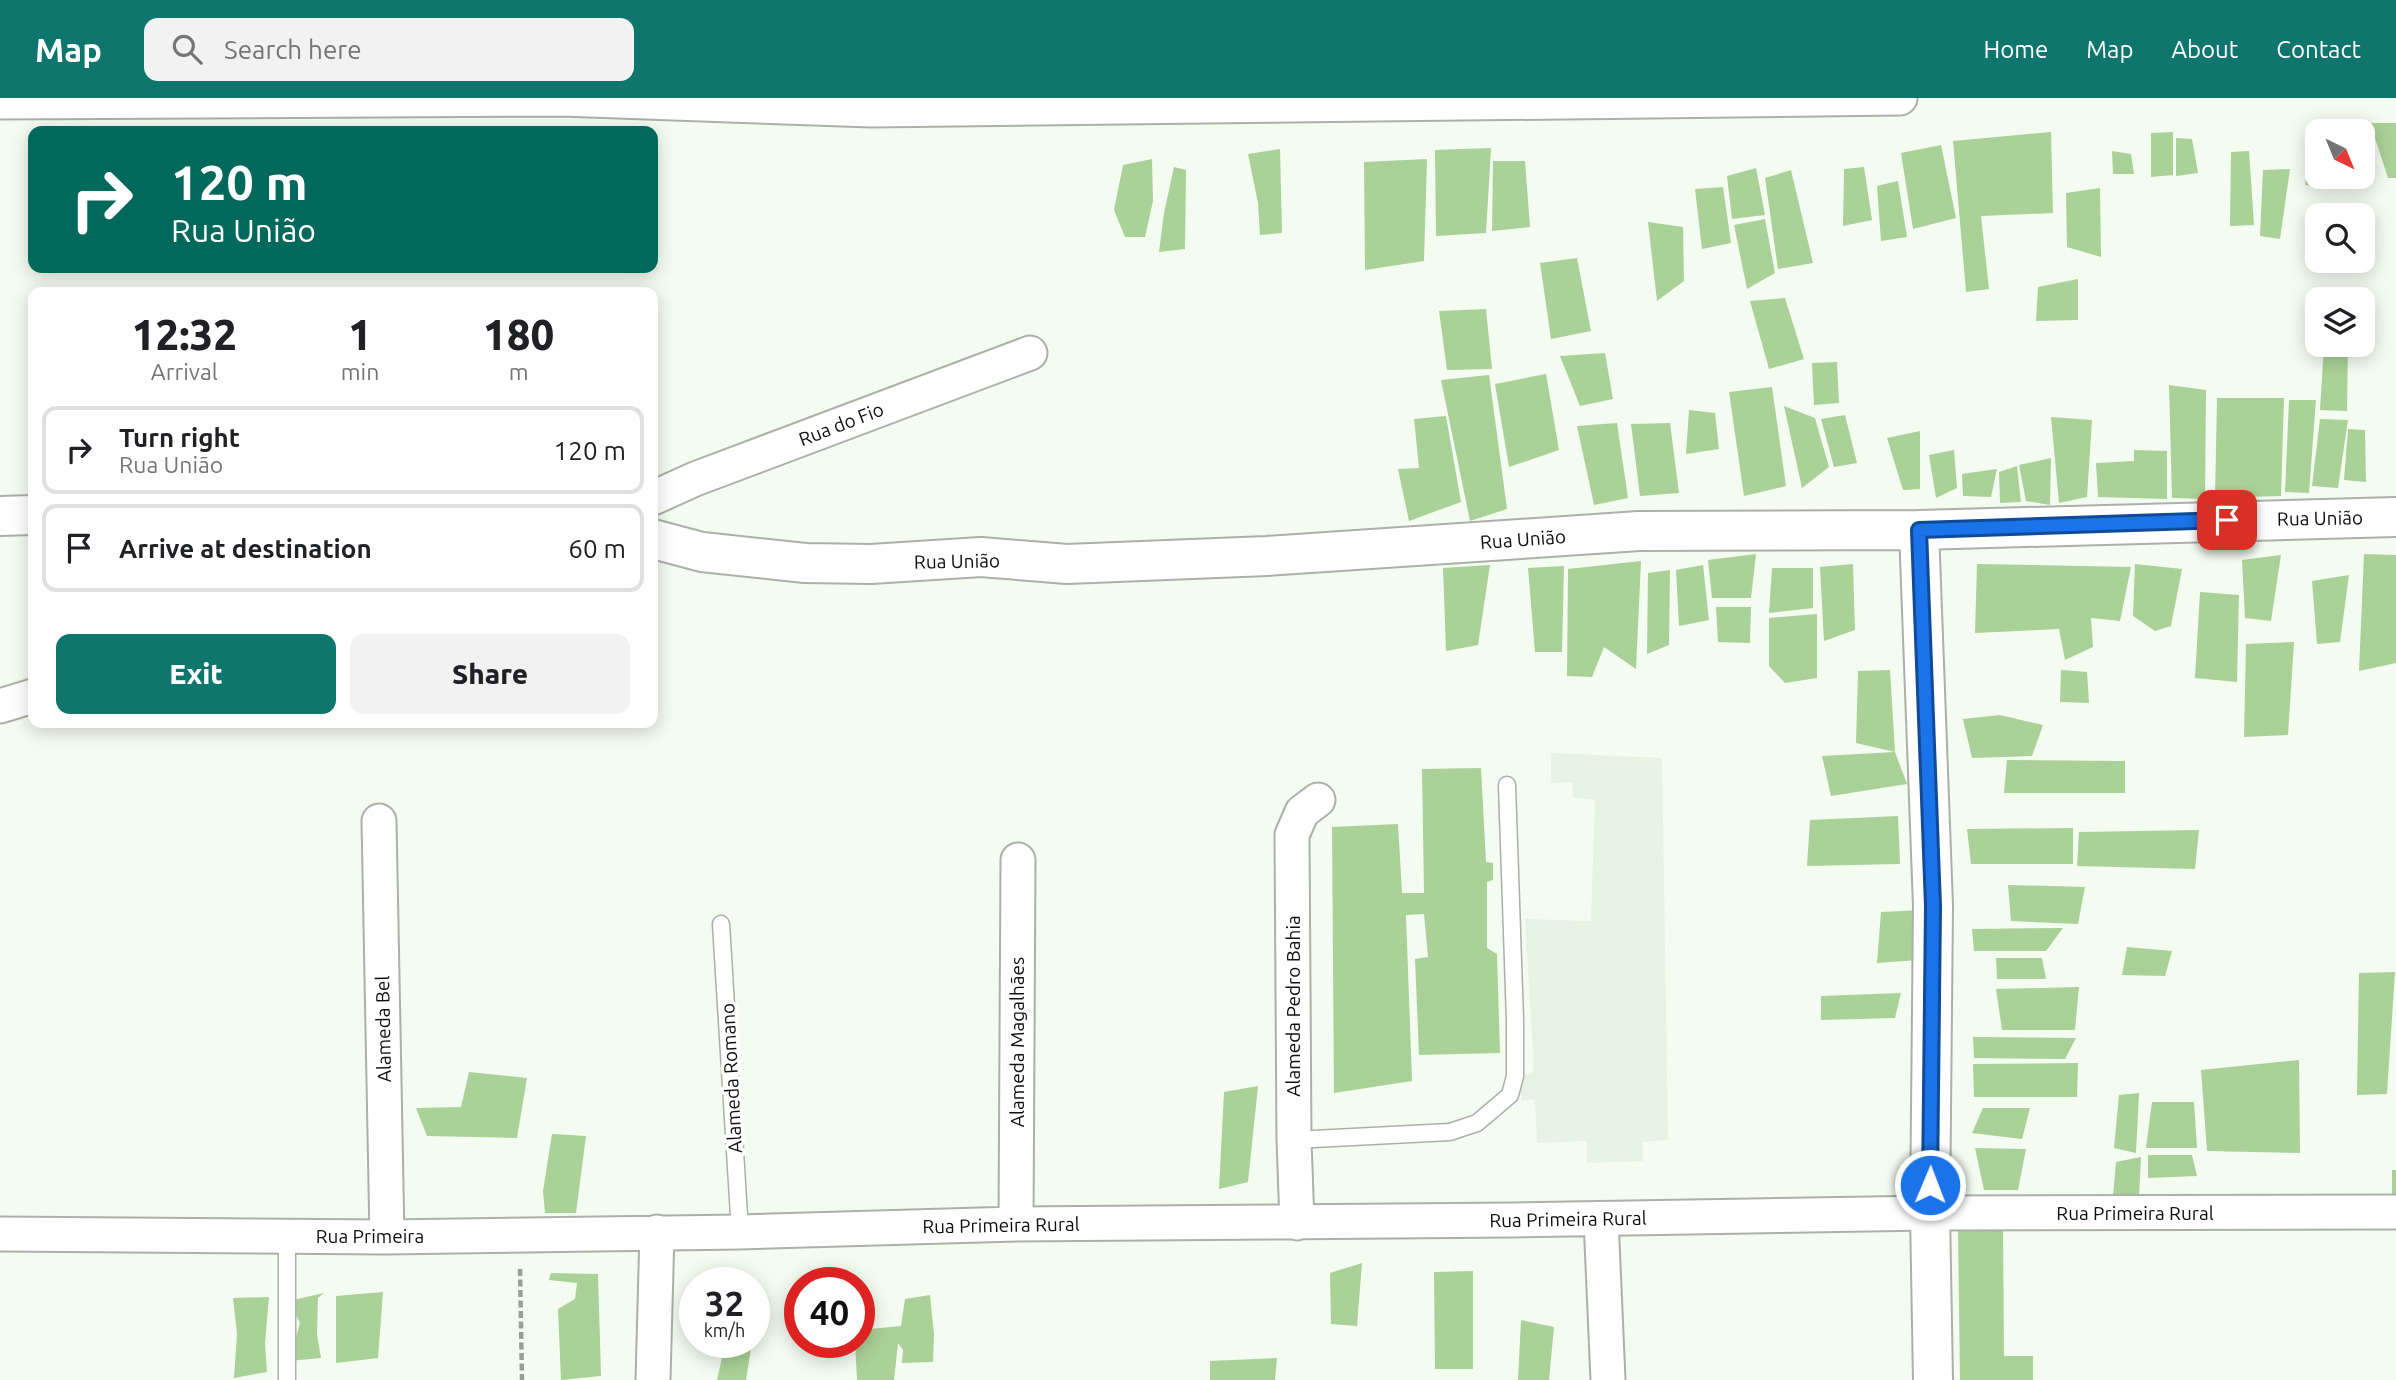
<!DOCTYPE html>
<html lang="en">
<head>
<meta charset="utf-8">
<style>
  :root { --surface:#fff; --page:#f2f2f2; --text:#202124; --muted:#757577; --line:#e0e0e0; --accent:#0f766e }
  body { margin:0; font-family:Ubuntu,sans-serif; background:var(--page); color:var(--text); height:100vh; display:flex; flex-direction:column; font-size:26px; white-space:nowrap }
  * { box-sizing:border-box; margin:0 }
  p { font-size:23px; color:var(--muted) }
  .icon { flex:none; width:38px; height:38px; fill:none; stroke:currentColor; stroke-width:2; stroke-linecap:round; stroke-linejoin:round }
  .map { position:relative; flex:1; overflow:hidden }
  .panel { position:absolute; left:28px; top:189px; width:630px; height:441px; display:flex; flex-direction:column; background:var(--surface); border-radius:14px; box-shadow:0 4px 18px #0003 }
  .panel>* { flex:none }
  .guide { position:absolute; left:28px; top:28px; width:630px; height:147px; border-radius:14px; box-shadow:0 4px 18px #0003; background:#00695c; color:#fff; overflow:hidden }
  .needle { width:46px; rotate:137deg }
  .tools { position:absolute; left:2305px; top:21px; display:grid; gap:14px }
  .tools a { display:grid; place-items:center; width:70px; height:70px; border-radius:14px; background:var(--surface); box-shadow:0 4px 18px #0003; font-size:35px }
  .speed { position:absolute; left:679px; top:1169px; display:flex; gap:14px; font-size:35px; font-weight:700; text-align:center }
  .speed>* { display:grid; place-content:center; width:91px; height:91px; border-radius:50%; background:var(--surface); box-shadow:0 4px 18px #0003; line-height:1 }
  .speed small { font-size:18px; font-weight:400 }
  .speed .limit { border:10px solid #d22; background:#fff; color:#111 }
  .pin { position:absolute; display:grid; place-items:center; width:60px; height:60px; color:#fff; margin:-30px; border-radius:14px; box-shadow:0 4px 10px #0006 }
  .me { position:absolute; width:77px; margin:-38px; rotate:1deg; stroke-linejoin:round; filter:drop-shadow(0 0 5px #0008) }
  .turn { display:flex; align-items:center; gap:24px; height:147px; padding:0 28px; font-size:32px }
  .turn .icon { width:91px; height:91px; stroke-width:2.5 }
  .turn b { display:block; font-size:49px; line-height:60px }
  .eta { display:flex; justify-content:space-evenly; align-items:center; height:119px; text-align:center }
  .eta b { font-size:42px; font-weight:800; line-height:49px }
  .primary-button { display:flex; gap:14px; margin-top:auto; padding:14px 28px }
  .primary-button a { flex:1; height:80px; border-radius:14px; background:var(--accent); color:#fff; font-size:28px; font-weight:800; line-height:80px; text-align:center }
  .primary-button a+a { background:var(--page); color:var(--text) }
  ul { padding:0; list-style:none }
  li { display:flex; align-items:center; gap:21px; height:88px; margin:0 14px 10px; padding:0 14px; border:4px solid var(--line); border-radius:14px }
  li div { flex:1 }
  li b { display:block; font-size:26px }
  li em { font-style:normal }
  header { display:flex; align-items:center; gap:42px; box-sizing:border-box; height:98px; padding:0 35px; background:var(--accent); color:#fff }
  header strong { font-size:33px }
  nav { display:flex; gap:38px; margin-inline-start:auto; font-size:24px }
  .search { width:490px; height:63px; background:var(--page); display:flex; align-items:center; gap:18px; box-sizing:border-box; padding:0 24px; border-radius:14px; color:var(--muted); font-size:26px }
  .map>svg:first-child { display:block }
  .built { fill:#e6f2e2 }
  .building { fill:#aad197 }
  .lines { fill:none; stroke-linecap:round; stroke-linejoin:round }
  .lane-casing { stroke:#abb1a8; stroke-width:19 }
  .street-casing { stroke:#abb1a8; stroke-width:37 }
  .secondary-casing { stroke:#abb1a8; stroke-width:42 }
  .path { stroke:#999f97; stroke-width:4.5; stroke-dasharray:7 3.5; stroke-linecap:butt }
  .lane { stroke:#fff; stroke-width:16 }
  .street { stroke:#fff; stroke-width:33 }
  .secondary { stroke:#fff; stroke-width:38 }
  .route-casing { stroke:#114b97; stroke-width:18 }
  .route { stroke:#1a73e8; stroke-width:12 }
  .labels { text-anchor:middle; stroke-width:7; stroke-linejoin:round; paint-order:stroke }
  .street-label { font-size:19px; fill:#0e100d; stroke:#fff }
</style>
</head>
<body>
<header>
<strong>Map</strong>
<div class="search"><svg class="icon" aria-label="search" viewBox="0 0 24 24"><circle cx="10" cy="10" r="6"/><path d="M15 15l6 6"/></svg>Search here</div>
<nav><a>Home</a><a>Map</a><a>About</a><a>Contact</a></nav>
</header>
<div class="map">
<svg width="2396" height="1282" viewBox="0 0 2396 1282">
  <rect width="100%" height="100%" fill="#f4fbf1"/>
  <path class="built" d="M1551,655L1662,660L1668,1042L1642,1044L1643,1063L1587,1065V1043L1537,1045L1535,1001L1521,1003V979L1534,973L1525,821L1591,823L1595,702L1573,699L1572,684L1551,685Z"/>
  <path class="building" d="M2370,25H2396V80H2388Z
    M2316,29L2317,79H2336L2335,90L2305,87Z
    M2345,29L2344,33H2323V31Z
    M2051,34L2053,115L1981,118L1989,191L1966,194L1953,43Z
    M2173,34V77L2151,79V35Z
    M2176,40L2192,41L2198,75L2176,78Z
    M1941,47L1956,120L1913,131L1901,55Z
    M1491,50L1486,135L1436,138L1435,52Z
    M1280,51L1282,135L1260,137L1258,105L1248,56Z
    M2112,53L2131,56L2134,76H2113Z
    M2249,53L2254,127L2230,128L2231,54Z
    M1152,61L1153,103L1145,139H1125L1114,112L1123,67Z
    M1427,61L1424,163L1365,172L1364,64Z
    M1493,63H1525L1530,129L1492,133Z
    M1174,69L1186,72L1185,151L1159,154L1164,115Z
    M1864,69L1872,122L1843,128L1844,71Z
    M1756,70L1765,117L1732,121L1727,78Z
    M2290,71L2280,141L2260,138L2263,72Z
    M1791,72L1813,165L1778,171L1765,80Z
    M1898,83L1907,139L1881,143L1877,88Z
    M1723,89L1731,145L1702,151L1695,91Z
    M2100,90L2101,159L2067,149L2066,95Z
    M1765,121L1775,175L1747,191L1734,127Z
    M1648,124L1683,129L1684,183L1657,203Z
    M1577,160L1591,233L1551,241L1540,165Z
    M2078,181V222L2036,223L2038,189Z
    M1785,200L1804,261L1769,271L1750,203Z
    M1486,211L1492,271L1447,272L1439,213Z
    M2324,247H2348L2347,313L2320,312Z
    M1605,255L1613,301L1580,308L1560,258Z
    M1837,264L1839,305L1814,307L1812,265Z
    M1546,276L1559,352L1509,369L1495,286Z
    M1489,277L1507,411L1470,423L1441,282Z
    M2169,287L2206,292L2205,401L2172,400Z
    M1772,289L1786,388L1744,398L1729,294Z
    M2217,300H2284L2281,398L2215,400Z
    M2289,302H2316L2309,395L2285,394Z
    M1784,308L1815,320L1829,369L1802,390Z
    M1689,312L1715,315L1719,351L1686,356Z
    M1845,317L1857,365L1834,369L1821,321Z
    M1446,318L1461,404L1409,423L1398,371L1419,370L1414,321Z
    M2051,319L2092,322L2087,399L2059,405Z
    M2320,321L2348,322L2338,390L2312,388Z
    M1617,325L1628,400L1594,407L1577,328Z
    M1670,325L1679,395L1640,398L1631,326Z
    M2348,331L2365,332L2366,384L2344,382Z
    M1920,333V391L1903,392L1887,340Z
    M1954,352L1957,390L1936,400L1929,357Z
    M2134,352L2167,353V401L2098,399L2096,365L2134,363Z
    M2051,360L2050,407L2026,403L2019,367Z
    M2017,368L2021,404L2000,405L1999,374Z
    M1997,371L1991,399L1963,398L1962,376Z
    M1756,456L1751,500H1712L1708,462Z
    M2364,456L2396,457V565L2359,573Z
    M2281,457L2271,523L2245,520L2242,462Z
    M1641,463L1636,571L1604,549L1592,579L1567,578L1568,471Z
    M1853,466L1855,532L1824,543L1820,469Z
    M1977,466L2131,469L2120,523L2091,520L2093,549L2065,562L2059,531L1975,535Z
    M2135,466L2182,471L2171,528L2155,533L2133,518Z
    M1490,467L1478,547L1446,553L1443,470Z
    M1703,467L1709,522L1679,528L1676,472Z
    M1564,468L1562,554H1535L1528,470Z
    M1772,470H1813V510L1769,515Z
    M1670,472L1669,547L1647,556L1648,475Z
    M2349,477L2340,544L2317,546L2312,483Z
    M2200,494L2239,497L2237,584L2195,580Z
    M1716,509H1751L1750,545L1718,544Z
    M1817,516V580L1785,585L1769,568V520Z
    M2294,544L2288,637L2244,639L2246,546Z
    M1890,572L1895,654L1856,645L1858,573Z
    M2061,572L2087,574L2089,605L2060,604Z
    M2000,617L2043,627L2032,658L1972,660L1963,621Z
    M1895,654L1907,686L1831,698L1822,658Z
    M2007,662L2125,663V695H2004Z
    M1481,670L1486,764L1493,765V782L1487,784V850L1497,856L1500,955L1419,957L1415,861L1428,859L1424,816L1406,817L1412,983L1334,995L1332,729L1398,726L1402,795H1424L1422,671Z
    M1898,718L1900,766L1807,768L1810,722Z
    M2073,730V766H1971L1967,731Z
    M2199,732L2195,771L2077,768L2079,734Z
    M2008,787L2085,789L2078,826L2011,823Z
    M1923,812L1918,862L1877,865L1881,814Z
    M2063,830L2046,853H1974L1972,831Z
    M2127,849L2172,853L2165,878L2122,877Z
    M1996,860H2042L2046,881H1997Z
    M2395,874L2387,996L2357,997L2359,875Z
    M2079,889L2075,932H2002L1996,891Z
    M1901,895L1895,920L1821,922V898Z
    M1973,939L2076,940L2065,961L1974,960Z
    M2299,962L2300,1055L2207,1053L2201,972Z
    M2078,965L2077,999H1974L1973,966Z
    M469,974L527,980L517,1040L427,1038L416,1010L461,1009Z
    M1258,988L1248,1084L1219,1091L1224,994Z
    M2139,995L2136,1055L2114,1050L2119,997Z
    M2152,1004H2194L2197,1050H2146Z
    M1983,1010H2030L2022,1041L1972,1035Z
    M552,1036L586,1038L576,1115H545L543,1093Z
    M1975,1050L2026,1051L2018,1092H1984Z
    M2148,1057H2192L2197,1078L2148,1080Z
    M2141,1059L2139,1100L2113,1098L2116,1064Z
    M2392,1072H2396V1096H2392Z
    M2003,1128L2004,1258H2033V1282H1960L1958,1129Z
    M1362,1165L1357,1228L1331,1226L1330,1175Z
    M1473,1173V1271H1435L1434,1174Z
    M551,1175L598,1176L601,1278L561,1282L558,1211L575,1201L577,1185L549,1182Z
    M383,1194L378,1260L336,1265V1198Z
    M324,1195L318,1200L317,1236L321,1260L289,1263L300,1225L289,1203Z
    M930,1197L934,1236L933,1264L902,1265L903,1252L898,1245L894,1282H857L855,1244H859V1232L901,1228L905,1201Z
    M269,1199L265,1245L267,1274L234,1280L237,1236L233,1200Z
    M1521,1222L1554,1229L1549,1282H1518Z
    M720,1244H752L746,1282H717L723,1255Z
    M1277,1260L1275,1282H1210V1263Z"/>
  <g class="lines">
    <g class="lane-casing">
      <path id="lane" d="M721,826L740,1134
        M1294,1042L1450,1034L1477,1025L1510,997L1515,978V922L1507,687
        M287,1282V1138"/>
    </g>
    <g class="street-casing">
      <path id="street" d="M0,4L562,1L871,12L1900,0
        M653,400L695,381L1030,255
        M0,608L33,598
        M379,723L387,1139
        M1601,1121L1608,1282
        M1297,1125L1294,1042L1292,737L1302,714L1318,702
        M1016,1126L1018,762
        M0,1136L387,1139L740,1134L1016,1126L1513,1122L1930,1115L2396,1114
        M653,1282L657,1134"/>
    </g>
    <g class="secondary-casing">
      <path id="secondary" d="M0,418L33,417
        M1919,432L1933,808L1930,1115L1933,1282
        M653,441L702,454L805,465L871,466L981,459L1067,466L1267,458L1639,433L1919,432L2396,419"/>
    </g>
    <path class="path" d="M520,1171L522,1282"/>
    <use href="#lane" class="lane"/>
    <use href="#street" class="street"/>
    <use href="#secondary" class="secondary"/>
  </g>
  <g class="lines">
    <g class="route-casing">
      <path id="route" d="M1930,1087L1933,808L1919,432L2227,422"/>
    </g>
    <use href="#route" class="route"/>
  </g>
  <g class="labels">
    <g class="street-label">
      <text transform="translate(841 326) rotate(-21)" y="7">Rua do Fio</text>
      <text transform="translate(2320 420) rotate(-1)" y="7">Rua União</text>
      <text transform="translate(1523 441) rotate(-4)" y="7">Rua União</text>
      <text transform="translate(957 463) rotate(-1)" y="7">Rua União</text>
      <text transform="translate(1293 908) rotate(-90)" y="7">Alameda Pedro Bahia</text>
      <text transform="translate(383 931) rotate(-91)" y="7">Alameda Bel</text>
      <text transform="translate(1017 944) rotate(-90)" y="7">Alameda Magalhães</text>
      <text transform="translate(731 980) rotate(-93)" y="7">Alameda Romano</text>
      <text x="2135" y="1122">Rua Primeira Rural</text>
      <text transform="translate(1568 1121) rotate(-1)" y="7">Rua Primeira Rural</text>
      <text transform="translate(1001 1127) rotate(-1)" y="7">Rua Primeira Rural</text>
      <text x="370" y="1145">Rua Primeira</text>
    </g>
  </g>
</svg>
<div class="tools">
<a><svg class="needle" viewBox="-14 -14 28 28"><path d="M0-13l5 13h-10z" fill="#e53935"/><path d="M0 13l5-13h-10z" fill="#757577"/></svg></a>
<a><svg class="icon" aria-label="search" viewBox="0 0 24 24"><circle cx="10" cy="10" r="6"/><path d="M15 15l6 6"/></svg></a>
<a><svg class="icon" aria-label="layers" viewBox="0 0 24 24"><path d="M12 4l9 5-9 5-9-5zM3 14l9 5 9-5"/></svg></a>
</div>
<div class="speed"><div>32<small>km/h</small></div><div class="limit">40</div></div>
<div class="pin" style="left:2227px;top:422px;background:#d93025"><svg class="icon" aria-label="arrive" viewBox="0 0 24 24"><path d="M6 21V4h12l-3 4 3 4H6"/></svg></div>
<svg class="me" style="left:1930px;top:1087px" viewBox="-20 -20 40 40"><circle r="17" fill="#1a73e8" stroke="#fff" stroke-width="3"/><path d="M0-11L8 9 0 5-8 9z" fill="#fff"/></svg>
<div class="guide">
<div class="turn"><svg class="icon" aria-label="right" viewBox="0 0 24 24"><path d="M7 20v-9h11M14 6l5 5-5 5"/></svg><div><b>120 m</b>Rua União</div></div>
</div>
<section class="panel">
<div class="eta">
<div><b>12:32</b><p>Arrival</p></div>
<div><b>1</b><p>min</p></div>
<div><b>180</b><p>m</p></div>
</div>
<ul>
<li><svg class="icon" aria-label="right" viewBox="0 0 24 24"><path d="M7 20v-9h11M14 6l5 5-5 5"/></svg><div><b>Turn right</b><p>Rua União</p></div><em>120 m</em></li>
<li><svg class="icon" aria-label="arrive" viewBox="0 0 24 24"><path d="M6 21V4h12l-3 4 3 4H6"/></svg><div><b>Arrive at destination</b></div><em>60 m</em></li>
</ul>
<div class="primary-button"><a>Exit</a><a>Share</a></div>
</section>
</div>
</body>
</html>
